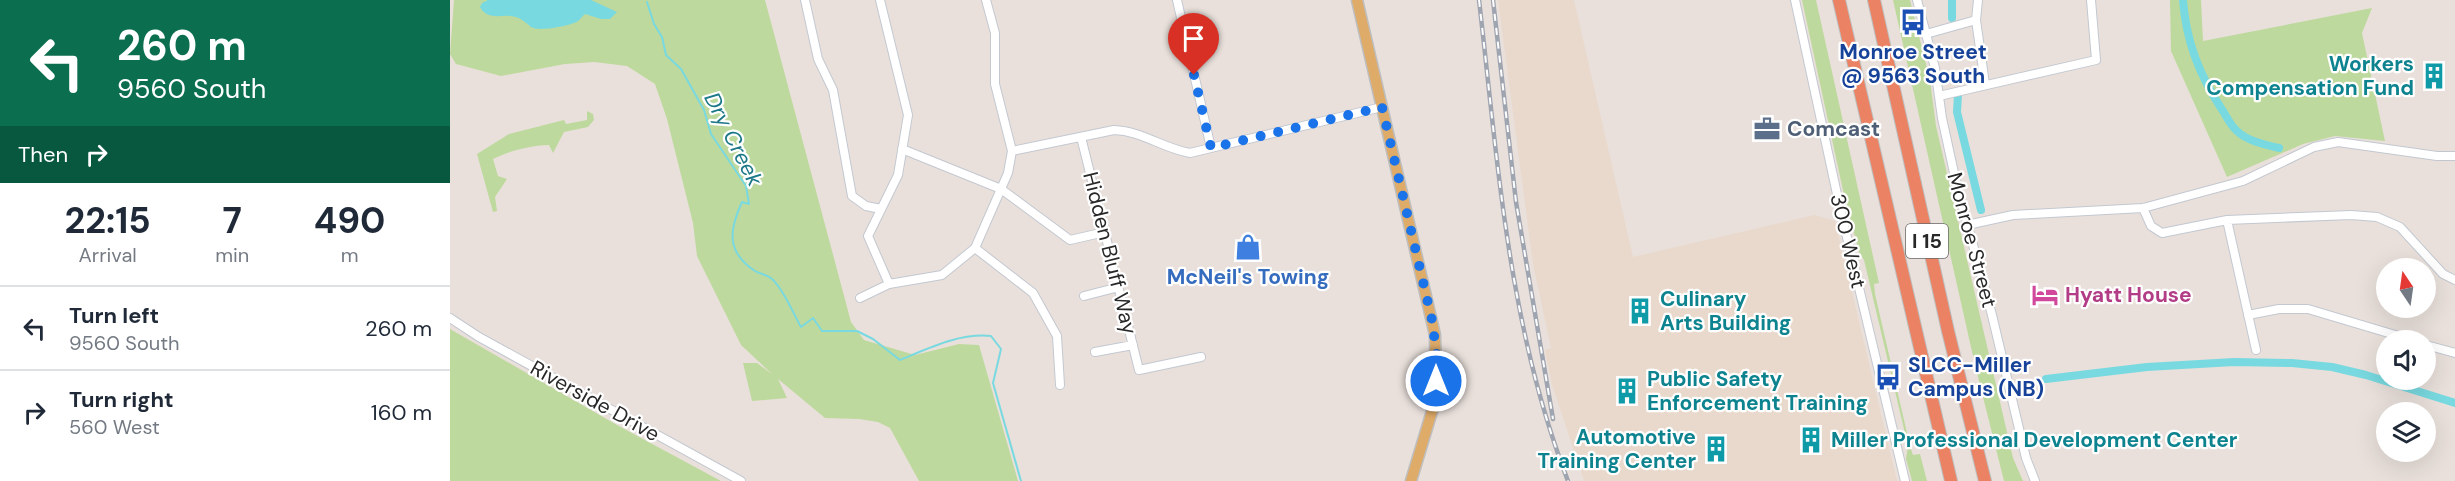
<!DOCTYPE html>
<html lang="en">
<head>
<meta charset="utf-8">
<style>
  :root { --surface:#fff; --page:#f6f6f7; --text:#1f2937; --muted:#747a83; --line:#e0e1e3 }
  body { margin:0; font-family:"DM Sans",sans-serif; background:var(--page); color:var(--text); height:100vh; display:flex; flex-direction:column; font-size:22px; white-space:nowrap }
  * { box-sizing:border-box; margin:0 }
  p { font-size:20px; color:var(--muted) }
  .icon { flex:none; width:33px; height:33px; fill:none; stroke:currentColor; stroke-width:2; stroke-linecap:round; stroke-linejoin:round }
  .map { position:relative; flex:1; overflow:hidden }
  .details { display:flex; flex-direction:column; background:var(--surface); width:450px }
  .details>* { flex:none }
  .banner { background:#0b6e4f; color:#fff; overflow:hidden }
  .needle { width:39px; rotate:347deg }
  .controls { position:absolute; left:1926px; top:258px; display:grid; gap:12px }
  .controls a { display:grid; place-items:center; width:60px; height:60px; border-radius:50%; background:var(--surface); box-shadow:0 6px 24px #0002; font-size:30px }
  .pin { position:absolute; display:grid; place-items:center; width:51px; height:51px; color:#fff; margin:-62px -26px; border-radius:50% 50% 50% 0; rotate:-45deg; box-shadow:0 0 6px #0007 }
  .pin .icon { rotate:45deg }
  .me { position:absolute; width:66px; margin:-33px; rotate:0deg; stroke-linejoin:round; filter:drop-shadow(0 0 4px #0008) }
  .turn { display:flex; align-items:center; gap:21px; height:126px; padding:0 18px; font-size:27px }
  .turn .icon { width:78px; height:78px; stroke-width:2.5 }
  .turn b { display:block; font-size:42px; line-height:51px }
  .then { display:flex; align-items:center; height:57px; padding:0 18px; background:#0003; gap:12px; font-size:22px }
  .eta { display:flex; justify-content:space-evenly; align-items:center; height:102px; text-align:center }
  .eta b { font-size:36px; font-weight:700; line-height:42px }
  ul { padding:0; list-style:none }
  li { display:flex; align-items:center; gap:18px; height:84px; padding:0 18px; border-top:2px solid var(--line) }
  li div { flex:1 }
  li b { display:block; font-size:22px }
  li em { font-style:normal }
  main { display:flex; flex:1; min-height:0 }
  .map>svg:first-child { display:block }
  .education { fill:#e9d9cc }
  .green { fill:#bed99d }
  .water { fill:#79d9e0 }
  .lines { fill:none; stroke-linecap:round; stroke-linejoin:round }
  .stream { stroke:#79d9e0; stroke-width:2 }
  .canal { stroke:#79d9e0; stroke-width:8 }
  .minor-casing { stroke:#c3c8d0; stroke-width:10 }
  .major-casing { stroke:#bebebe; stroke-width:13 }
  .highway-casing { stroke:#bebebe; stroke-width:14 }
  .minor { stroke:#fff; stroke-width:8 }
  .major { stroke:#dfab69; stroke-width:10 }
  .highway { stroke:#eb8263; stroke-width:12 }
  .rail-casing { stroke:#9ea4b0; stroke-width:4.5 }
  .rail { stroke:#fff; stroke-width:2; stroke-dasharray:7; stroke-linecap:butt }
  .route { stroke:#1a73e8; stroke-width:10; stroke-dasharray:0 18 }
  .labels { text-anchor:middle; stroke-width:4.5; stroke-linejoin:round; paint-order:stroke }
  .shield { fill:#fff; stroke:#686868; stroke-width:1.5 }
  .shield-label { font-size:20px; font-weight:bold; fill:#282828 }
  .transit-label { font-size:21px; font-weight:bold; fill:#164399; stroke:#fff }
  .culture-label { font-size:21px; font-weight:bold; fill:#0d838f; stroke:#fff; text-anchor:start }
  .service-label { font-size:21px; font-weight:bold; fill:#4e5e75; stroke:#fff; text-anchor:start }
  .street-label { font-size:21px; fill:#282828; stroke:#fff }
  .shop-label { font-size:21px; font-weight:bold; fill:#366cbe; stroke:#fff }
  .hotel-label { font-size:21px; font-weight:bold; fill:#b23c85; stroke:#fff; text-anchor:start }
  .water-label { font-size:22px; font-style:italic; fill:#1c7887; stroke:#fff }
</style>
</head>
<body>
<main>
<section class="details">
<div class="banner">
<div class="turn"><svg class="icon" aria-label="left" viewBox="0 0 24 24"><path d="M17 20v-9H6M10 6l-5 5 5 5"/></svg><div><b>260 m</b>9560 South</div></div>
<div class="then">Then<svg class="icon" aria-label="right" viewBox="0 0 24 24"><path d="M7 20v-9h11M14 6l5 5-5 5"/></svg></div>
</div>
<div class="eta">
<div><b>22:15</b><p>Arrival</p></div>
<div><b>7</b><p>min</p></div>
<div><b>490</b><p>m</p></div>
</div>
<ul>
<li><svg class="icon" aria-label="left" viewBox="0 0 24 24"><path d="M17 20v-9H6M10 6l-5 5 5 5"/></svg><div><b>Turn left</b><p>9560 South</p></div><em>260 m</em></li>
<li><svg class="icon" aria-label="right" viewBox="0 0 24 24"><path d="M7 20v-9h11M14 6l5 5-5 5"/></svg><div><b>Turn right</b><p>560 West</p></div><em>160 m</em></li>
</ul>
</section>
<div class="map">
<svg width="2005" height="481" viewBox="0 0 2005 481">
  <rect width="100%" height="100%" fill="#e9e0db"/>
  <path class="education" d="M1048,0H1124L1183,257L1365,215L1385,221L1447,481H1134L1102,385L1095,350L1101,348L1083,264Z"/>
  <path class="green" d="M4,0H315L401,322L414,340L465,355L509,344L529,345L568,481H469L440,428L428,422L409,419L375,418L328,379L337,398L302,401L293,363H307L322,374L291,345L247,256L243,223L217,119L205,84L177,66L144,62L115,64L51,76L6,64L0,54Z
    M1352,0H1366L1429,283L1424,284L1425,294L1460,446L1463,455L1470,454L1477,481H1462L1456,459L1458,446L1414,260L1409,252L1394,195Z
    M1443,0H1460L1480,80L1486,126L1563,458L1573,481H1554L1525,365Z
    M1720,0H1751L1753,41L1922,8L1912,33L1935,141L1885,136L1853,144L1777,177L1721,51Z
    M137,111L143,114L144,120L138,127L114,132L103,153L99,145C78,146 62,150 43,159L48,176L57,179L45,197L47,211L43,212L27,154L59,134L114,120L116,124L137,120Z
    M0,329L167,425L271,481H0Z"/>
  <path class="water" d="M38,0H141L167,12L160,19H151L135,14C132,16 131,19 128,21C121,26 88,32 81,27C74,21 70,17 60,16C49,15 37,20 30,7L32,3Z"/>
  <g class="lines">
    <path class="stream" d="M197,2L204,24L212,37L216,55L231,69L254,110L261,134L296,186L299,204L292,202C279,230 276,252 305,271C310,274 318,275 322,279C333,288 344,315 351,327L363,318L372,331H407L423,339L450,360C479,348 509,333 541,336L551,349L543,383L571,481"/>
    <path class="canal" d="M1502,0V18
      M1733,0C1736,41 1749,74 1771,108C1776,115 1780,125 1787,131C1797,141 1816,145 1829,148
      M1508,95L1507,112L1531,210
      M1596,379L1697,367L1784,362L1842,363L1882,367L1916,375L2005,403"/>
    <g class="minor-casing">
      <path id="minor" d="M355,0L368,59L383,90L402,196L416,206L431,209
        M430,0L458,115L448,175L418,236L439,284
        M727,0L761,148
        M1345,0L1390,208L1455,481
        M1467,0L1485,68L1492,118L1506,182L1542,315L1576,458L1585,481
        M1528,0L1526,20L1535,84
        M1476,34L1526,20
        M1489,96L1646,60L1641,0
        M631,137L689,370L751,357
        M452,149L551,189L620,240L655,232
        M562,151L664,130C692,131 712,148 740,153L932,107
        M1693,208L1701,226L1712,233L1777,220L1901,215L1927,217L1950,227L1993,274L2005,280
        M1777,220L1806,350
        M1517,225L1563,215L1693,208L1793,181L1864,147L1888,142L1987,156H2005
        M525,248L583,293L607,336L610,385
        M634,296L669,287
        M410,298L439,284L492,275L525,248L558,173L562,151L545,84V33L536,0
        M1798,315L1829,309H1858L1962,340
        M0,318L29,337L291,481
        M1976,345L2005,353
        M645,352L683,345"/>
    </g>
    <g class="major-casing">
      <path id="major" d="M907,0L985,335L986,381L983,408L961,481"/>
    </g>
    <g class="highway-casing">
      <path id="highway" d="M1389,0L1501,481
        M1424,0L1498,331L1535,481"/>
    </g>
    <use href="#minor" class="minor"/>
    <use href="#major" class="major"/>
    <use href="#highway" class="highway"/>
    <g class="rail-casing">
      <path id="rail" d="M1029,0C1048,163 1058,326 1118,481
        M1043,0L1066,202L1103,419"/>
    </g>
    <use href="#rail" class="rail"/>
  </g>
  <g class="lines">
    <path class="route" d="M744,75L761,148L932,107L982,320L987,358L986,381"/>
  </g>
  <defs>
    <g id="bus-bare" transform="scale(2.07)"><path d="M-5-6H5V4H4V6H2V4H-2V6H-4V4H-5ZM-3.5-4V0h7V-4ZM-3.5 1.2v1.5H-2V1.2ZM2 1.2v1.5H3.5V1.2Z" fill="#1a4fb4" stroke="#fff" stroke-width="2.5" paint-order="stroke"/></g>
    <g id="building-bare" transform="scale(2.07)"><path d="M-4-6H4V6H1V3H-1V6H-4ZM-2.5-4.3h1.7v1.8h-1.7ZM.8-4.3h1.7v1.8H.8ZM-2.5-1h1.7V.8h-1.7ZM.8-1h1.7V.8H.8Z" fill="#0f9aa8" stroke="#fff" stroke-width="2.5" paint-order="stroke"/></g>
    <g id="office-bare" transform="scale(2.07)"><path d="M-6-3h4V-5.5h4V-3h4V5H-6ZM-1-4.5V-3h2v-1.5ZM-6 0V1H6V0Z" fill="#5c6f8a" stroke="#fff" stroke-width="2.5" paint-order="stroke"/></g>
    <g id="shop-bare" transform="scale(2.07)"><path d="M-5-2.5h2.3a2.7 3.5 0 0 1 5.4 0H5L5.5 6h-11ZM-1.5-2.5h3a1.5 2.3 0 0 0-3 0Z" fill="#3f7fe0" stroke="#fff" stroke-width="2.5" paint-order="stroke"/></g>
    <g id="hotel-bare" transform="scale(2.07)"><path d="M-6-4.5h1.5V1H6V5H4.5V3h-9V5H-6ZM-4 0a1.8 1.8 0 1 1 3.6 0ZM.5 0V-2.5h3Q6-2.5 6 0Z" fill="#d1479c" stroke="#fff" stroke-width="2.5" paint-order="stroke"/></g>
  </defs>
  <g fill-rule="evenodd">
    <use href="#bus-bare" x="1463" y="22"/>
    <use href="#building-bare" x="1984" y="76"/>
    <use href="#office-bare" x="1317" y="129"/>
    <use href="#shop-bare" x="798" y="247"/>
    <use href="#hotel-bare" x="1595" y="295"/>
    <use href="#building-bare" x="1190" y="311"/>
    <use href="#bus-bare" x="1438" y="377"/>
    <use href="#building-bare" x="1177" y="391"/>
    <use href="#building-bare" x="1361" y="440"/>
    <use href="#building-bare" x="1266" y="449"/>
  </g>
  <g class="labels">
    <rect class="shield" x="1456" y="224" width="42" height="34" rx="4.5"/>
    <g class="shield-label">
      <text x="1477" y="248">I 15</text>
    </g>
    <g class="transit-label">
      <text x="1463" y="59">Monroe Street<tspan x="1463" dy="24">@ 9563 South</tspan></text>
      <text x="1458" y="372" text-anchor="start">SLCC-Miller<tspan x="1458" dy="24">Campus (NB)</tspan></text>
    </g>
    <g class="culture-label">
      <text x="1964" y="71" text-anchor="end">Workers<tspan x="1964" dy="24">Compensation Fund</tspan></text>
      <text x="1210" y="306">Culinary<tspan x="1210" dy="24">Arts Building</tspan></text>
      <text x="1197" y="386">Public Safety<tspan x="1197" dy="24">Enforcement Training</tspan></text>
      <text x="1246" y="444" text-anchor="end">Automotive<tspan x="1246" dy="24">Training Center</tspan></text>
      <text x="1381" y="447">Miller Professional Development Center</text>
    </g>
    <g class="service-label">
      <text x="1337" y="136">Comcast</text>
    </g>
    <g class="street-label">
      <text transform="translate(1522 240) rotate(75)" y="7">Monroe Street</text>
      <text transform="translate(1398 241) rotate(77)" y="7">300 West</text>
      <text transform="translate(660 253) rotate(76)" y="7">Hidden Bluff Way</text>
      <text transform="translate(145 401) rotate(29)" y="7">Riverside Drive</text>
    </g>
    <g class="shop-label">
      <text x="798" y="284">McNeil's Towing</text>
    </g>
    <g class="hotel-label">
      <text x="1615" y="302">Hyatt House</text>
    </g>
    <g class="water-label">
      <text transform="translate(284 139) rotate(63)" y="8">Dry Creek</text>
    </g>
  </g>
</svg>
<div class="controls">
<a><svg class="needle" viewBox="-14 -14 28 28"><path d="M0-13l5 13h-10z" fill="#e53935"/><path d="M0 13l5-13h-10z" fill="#747a83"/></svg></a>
<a><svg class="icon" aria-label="sound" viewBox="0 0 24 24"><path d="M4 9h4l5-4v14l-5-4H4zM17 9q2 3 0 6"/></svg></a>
<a><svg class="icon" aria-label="layers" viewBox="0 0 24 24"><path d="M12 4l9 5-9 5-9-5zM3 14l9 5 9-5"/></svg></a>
</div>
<div class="pin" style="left:744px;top:75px;background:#d93025"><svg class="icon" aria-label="arrive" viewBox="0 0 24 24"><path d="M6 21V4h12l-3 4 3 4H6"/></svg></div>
<svg class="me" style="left:986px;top:381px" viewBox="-20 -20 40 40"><circle r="17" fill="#1a73e8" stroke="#fff" stroke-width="3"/><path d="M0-11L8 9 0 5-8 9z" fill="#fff"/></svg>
</div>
</main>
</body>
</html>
